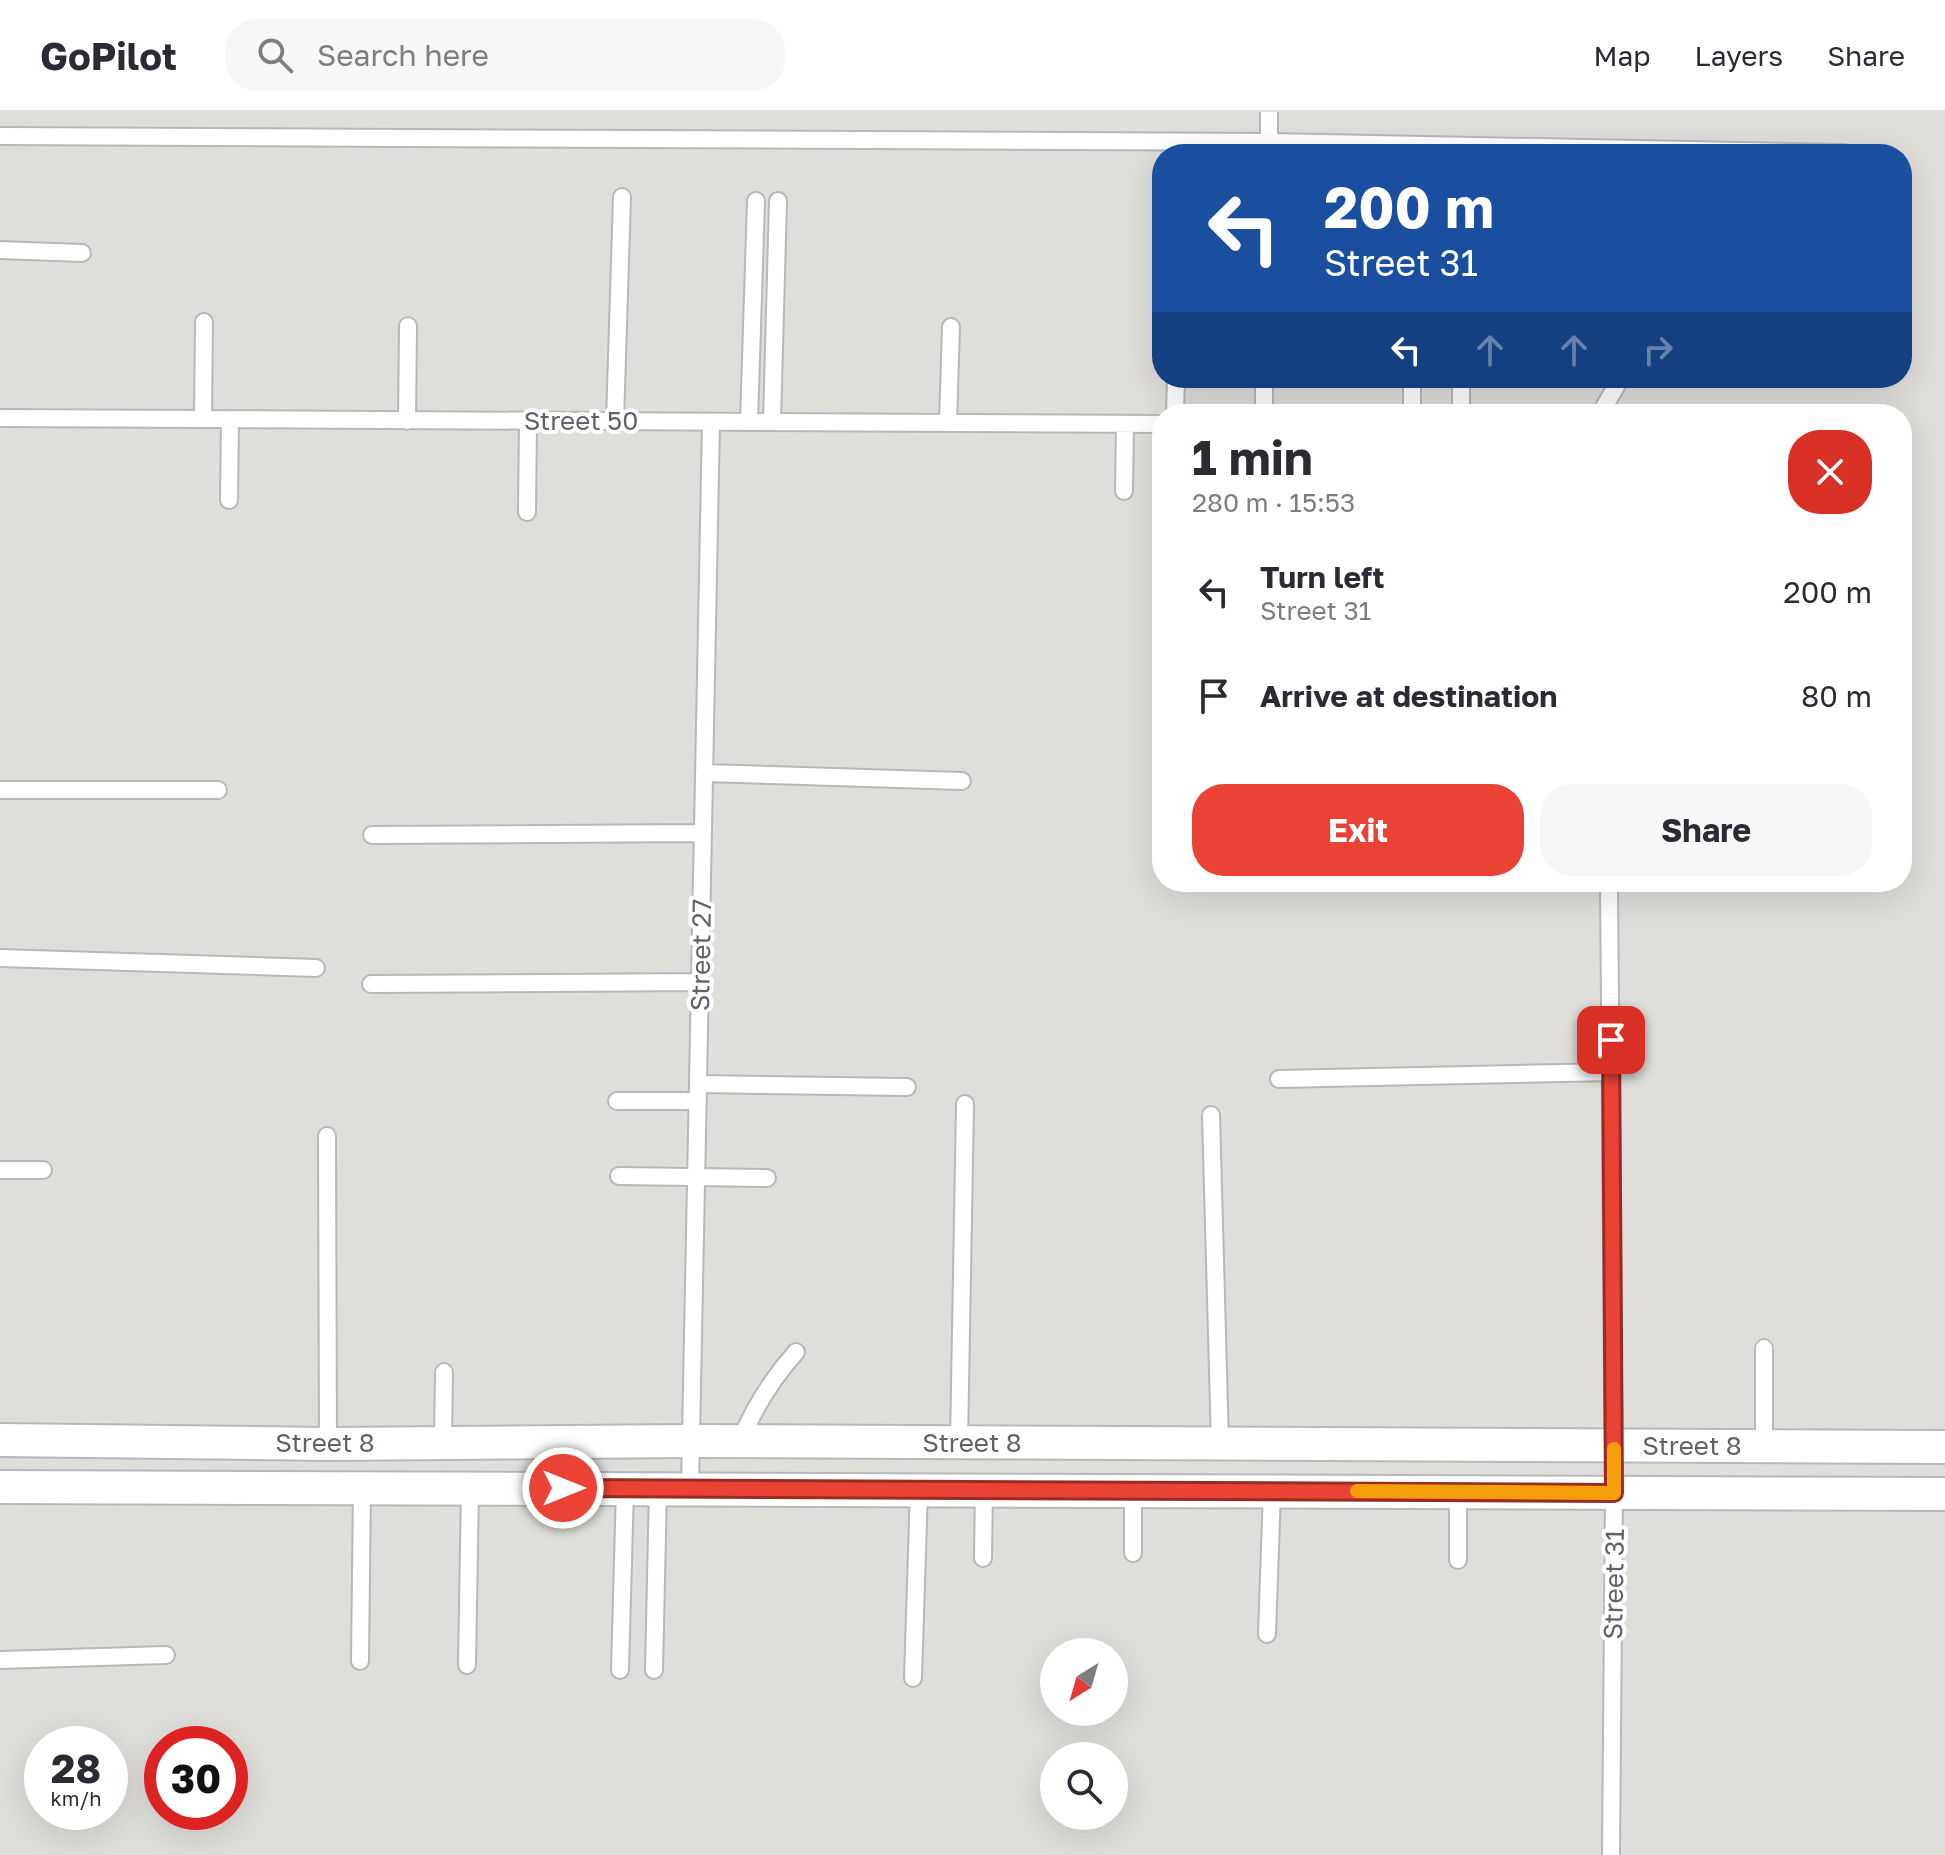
<!DOCTYPE html>
<html lang="en">
<head>
<meta charset="utf-8">
<style>
  :root { --surface:#fff; --page:#f7f7f7; --text:#2b2b33; --muted:#7c7c81; --line:#e1e1e2; --accent:#ea4335 }
  body { margin:0; font-family:"Golos Text",sans-serif; background:var(--page); color:var(--text); height:100vh; display:flex; flex-direction:column; font-size:30px; white-space:nowrap }
  * { box-sizing:border-box; margin:0 }
  p { font-size:26px; color:var(--muted) }
  .icon { flex:none; width:44px; height:44px; fill:none; stroke:currentColor; stroke-width:2; stroke-linecap:round; stroke-linejoin:round }
  .map { position:relative; flex:1; overflow:hidden }
  .details { position:absolute; left:1152px; top:292px; width:760px; height:488px; display:flex; flex-direction:column; background:var(--surface); border-radius:32px; box-shadow:0 8px 32px #0002 }
  .details>* { flex:none }
  .top-card { position:absolute; left:1152px; top:32px; width:760px; height:244px; border-radius:32px; box-shadow:0 8px 32px #0002; background:#1a4fa0; color:#fff; overflow:hidden }
  .needle { width:52px; rotate:217deg }
  .buttons { position:absolute; left:1040px; top:1526px; display:grid; gap:16px }
  .buttons a { display:grid; place-items:center; width:88px; height:88px; border-radius:50%; background:var(--surface); box-shadow:0 8px 32px #0002; font-size:40px }
  .speed { position:absolute; left:24px; top:1614px; display:flex; gap:16px; font-size:40px; font-weight:700; text-align:center }
  .speed>* { display:grid; place-content:center; width:104px; height:104px; border-radius:50%; background:var(--surface); box-shadow:0 8px 32px #0002; line-height:1 }
  .speed small { font-size:20px; font-weight:400 }
  .speed .limit { border:12px solid #d22; background:#fff; color:#111 }
  .pin { position:absolute; display:grid; place-items:center; width:68px; height:68px; color:#fff; margin:-34px; border-radius:16px; box-shadow:0 4px 12px #0006 }
  .me { position:absolute; width:88px; margin:-44px; rotate:90deg; stroke-linejoin:round; filter:drop-shadow(0 0 6px #0008) }
  .turn { display:flex; align-items:center; gap:28px; height:168px; padding:0 40px; font-size:36px }
  .turn .icon { width:104px; height:104px; stroke-width:2.5 }
  .turn b { display:block; font-size:56px; line-height:68px }
  .lanes { display:flex; align-items:center; height:76px; padding:0 40px; background:#0003; justify-content:center; gap:40px; direction:ltr }
  .lanes .off { opacity:.35 }
  .round { display:grid; place-items:center; flex:none; width:84px; height:84px; border-radius:32px; background:var(--page) }
  .headline { display:flex; align-items:center; justify-content:space-between; height:136px; padding:0 40px }
  h1 { font-size:48px; font-weight:700; line-height:60px }
  .primary-button { display:flex; gap:16px; margin-top:auto; padding:16px 40px }
  .primary-button a { flex:1; height:92px; border-radius:32px; background:var(--accent); color:#fff; font-size:32px; font-weight:700; line-height:92px; text-align:center }
  .primary-button a+a { background:var(--page); color:var(--text) }
  ul { padding:0; list-style:none }
  li { display:flex; align-items:center; gap:24px; height:104px; padding:0 40px }
  li div { flex:1 }
  li b { display:block; font-size:30px }
  li em { font-style:normal }
  header { display:flex; align-items:center; gap:48px; box-sizing:border-box; height:112px; padding:0 40px; background:var(--surface); border-bottom:2px solid var(--line) }
  header strong { font-size:38px }
  nav { display:flex; gap:44px; margin-inline-start:auto; font-size:28px }
  .search { width:560px; height:72px; background:var(--page); display:flex; align-items:center; gap:20px; box-sizing:border-box; padding:0 28px; border-radius:32px; color:var(--muted); font-size:30px }
  .map>svg:first-child { display:block }
  .industrial { fill:#e0deda; fill-rule:evenodd }
  .lines { fill:none; stroke-linecap:round; stroke-linejoin:round }
  .service-casing { stroke:#b5b8bc; stroke-width:20 }
  .minor-casing { stroke:#b5b8bc; stroke-width:36 }
  .service { stroke:#fff; stroke-width:16 }
  .minor { stroke:#fff; stroke-width:32 }
  .route-casing { stroke:#982c22; stroke-width:20 }
  .route { stroke:#ea4335; stroke-width:14 }
  .slow { stroke:#f59e0b; stroke-width:14 }
  .labels { text-anchor:middle; stroke-width:8; stroke-linejoin:round; paint-order:stroke }
  .street-label { font-size:26px; fill:#5f6368; stroke:#fff }
</style>
</head>
<body>
<header>
<strong>GoPilot</strong>
<div class="search"><svg class="icon" aria-label="search" viewBox="0 0 24 24"><circle cx="10" cy="10" r="6"/><path d="M15 15l6 6"/></svg>Search here</div>
<nav><a>Map</a><a>Layers</a><a>Share</a></nav>
</header>
<div class="map">
<svg width="1945" height="1743" viewBox="0 0 1945 1743">
  <rect width="100%" height="100%" fill="#f1efe8"/>
  <path class="industrial" d="M0,0H1945V1743H0ZM1162,42H1902V266H1162ZM1162,302H1902V770H1162ZM1054,1540H1114V1600H1054ZM42,1632H110V1700H42ZM162,1632H230V1700H162ZM1054,1644H1114V1704H1054Z"/>
  <g class="lines">
    <g class="service-casing">
      <path id="service" d="M0,24L1270,30L1844,41
        M1269,42V0
        M0,138L82,141
        M1461,266V302
        M1175,302L1176,266
        M1264,302V266
        M1412,302V266
        M1600,302L1621,266
        M0,306L1162,312
        M203,307L204,210
        M407,309L408,214
        M615,310L622,85
        M749,310L756,89
        M772,310L778,89
        M948,311L951,215
        M1124,379L1125,312
        M229,388L230,307
        M527,400L528,309
        M704,661L962,669
        M0,678H218
        M372,723L703,721
        M1609,770L1614,1381L1611,1743
        M0,846L316,856
        M371,872L700,870
        M1279,967L1611,960
        M698,972L907,975
        M617,989H698
        M1211,1003L1220,1332
        M327,1024L328,1332
        M0,1058H43
        M619,1064L767,1066
        M1764,1236V1334
        M740,1330C754,1295 771,1268 796,1240
        M443,1331L444,1260
        M959,1331L965,992
        M690,1376L711,310
        M1133,1441V1378
        M983,1446L984,1377
        M1458,1448V1379
        M1267,1522L1272,1379
        M0,1548L166,1543
        M360,1549L362,1376
        M467,1553L470,1376
        M620,1558L625,1376
        M654,1558L658,1377
        M913,1566L919,1377"/>
    </g>
    <g class="minor-casing">
      <path id="minor" d="M0,1328L328,1332L691,1329L1945,1335
        M0,1375L1945,1382"/>
    </g>
    <use href="#service" class="service"/>
    <use href="#minor" class="minor"/>
  </g>
  <g class="lines">
    <g class="route-casing">
      <path id="route" d="M563,1376L1614,1381L1611,928"/>
    </g>
    <use href="#route" class="route"/>
    <path class="slow" d="M1357,1379L1614,1381V1337"/>
  </g>
  <g class="labels">
    <g class="street-label">
      <text x="581" y="318">Street 50</text>
      <text transform="translate(701 843) rotate(-89)" y="9">Street 27</text>
      <text x="325" y="1340">Street 8</text>
      <text x="972" y="1340">Street 8</text>
      <text x="1692" y="1343">Street 8</text>
      <text transform="translate(1614 1472) rotate(-89)" y="9">Street 31</text>
    </g>
  </g>
</svg>
<div class="buttons">
<a><svg class="needle" viewBox="-14 -14 28 28"><path d="M0-13l5 13h-10z" fill="#e53935"/><path d="M0 13l5-13h-10z" fill="#7c7c81"/></svg></a>
<a><svg class="icon" aria-label="search" viewBox="0 0 24 24"><circle cx="10" cy="10" r="6"/><path d="M15 15l6 6"/></svg></a>
</div>
<div class="speed"><div>28<small>km/h</small></div><div class="limit">30</div></div>
<div class="pin" style="left:1611px;top:928px;background:#d93025"><svg class="icon" aria-label="arrive" viewBox="0 0 24 24"><path d="M6 21V4h12l-3 4 3 4H6"/></svg></div>
<svg class="me" style="left:563px;top:1376px" viewBox="-20 -20 40 40"><circle r="17" fill="#ea4335" stroke="#fff" stroke-width="3"/><path d="M0-11L8 9 0 5-8 9z" fill="#fff"/></svg>
<div class="top-card">
<div class="turn"><svg class="icon" aria-label="left" viewBox="0 0 24 24"><path d="M17 20v-9H6M10 6l-5 5 5 5"/></svg><div><b>200 m</b>Street 31</div></div>
<div class="lanes"><svg class="icon" aria-label="left" viewBox="0 0 24 24"><path d="M17 20v-9H6M10 6l-5 5 5 5"/></svg><svg class="icon off" aria-label="ahead" viewBox="0 0 24 24"><path d="M12 20V5M6 11l6-6 6 6"/></svg><svg class="icon off" aria-label="ahead" viewBox="0 0 24 24"><path d="M12 20V5M6 11l6-6 6 6"/></svg><svg class="icon off" aria-label="right" viewBox="0 0 24 24"><path d="M7 20v-9h11M14 6l5 5-5 5"/></svg></div>
</div>
<section class="details">
<div class="headline"><div><h1>1 min</h1><p>280 m · 15:53</p></div><a class="round" style="background:#d93025;color:#fff"><svg class="icon" aria-label="close" viewBox="0 0 24 24"><path d="M6 6l12 12M18 6L6 18"/></svg></a></div>
<ul>
<li><svg class="icon" aria-label="left" viewBox="0 0 24 24"><path d="M17 20v-9H6M10 6l-5 5 5 5"/></svg><div><b>Turn left</b><p>Street 31</p></div><em>200 m</em></li>
<li><svg class="icon" aria-label="arrive" viewBox="0 0 24 24"><path d="M6 21V4h12l-3 4 3 4H6"/></svg><div><b>Arrive at destination</b></div><em>80 m</em></li>
</ul>
<div class="primary-button"><a>Exit</a><a>Share</a></div>
</section>
</div>
</body>
</html>
